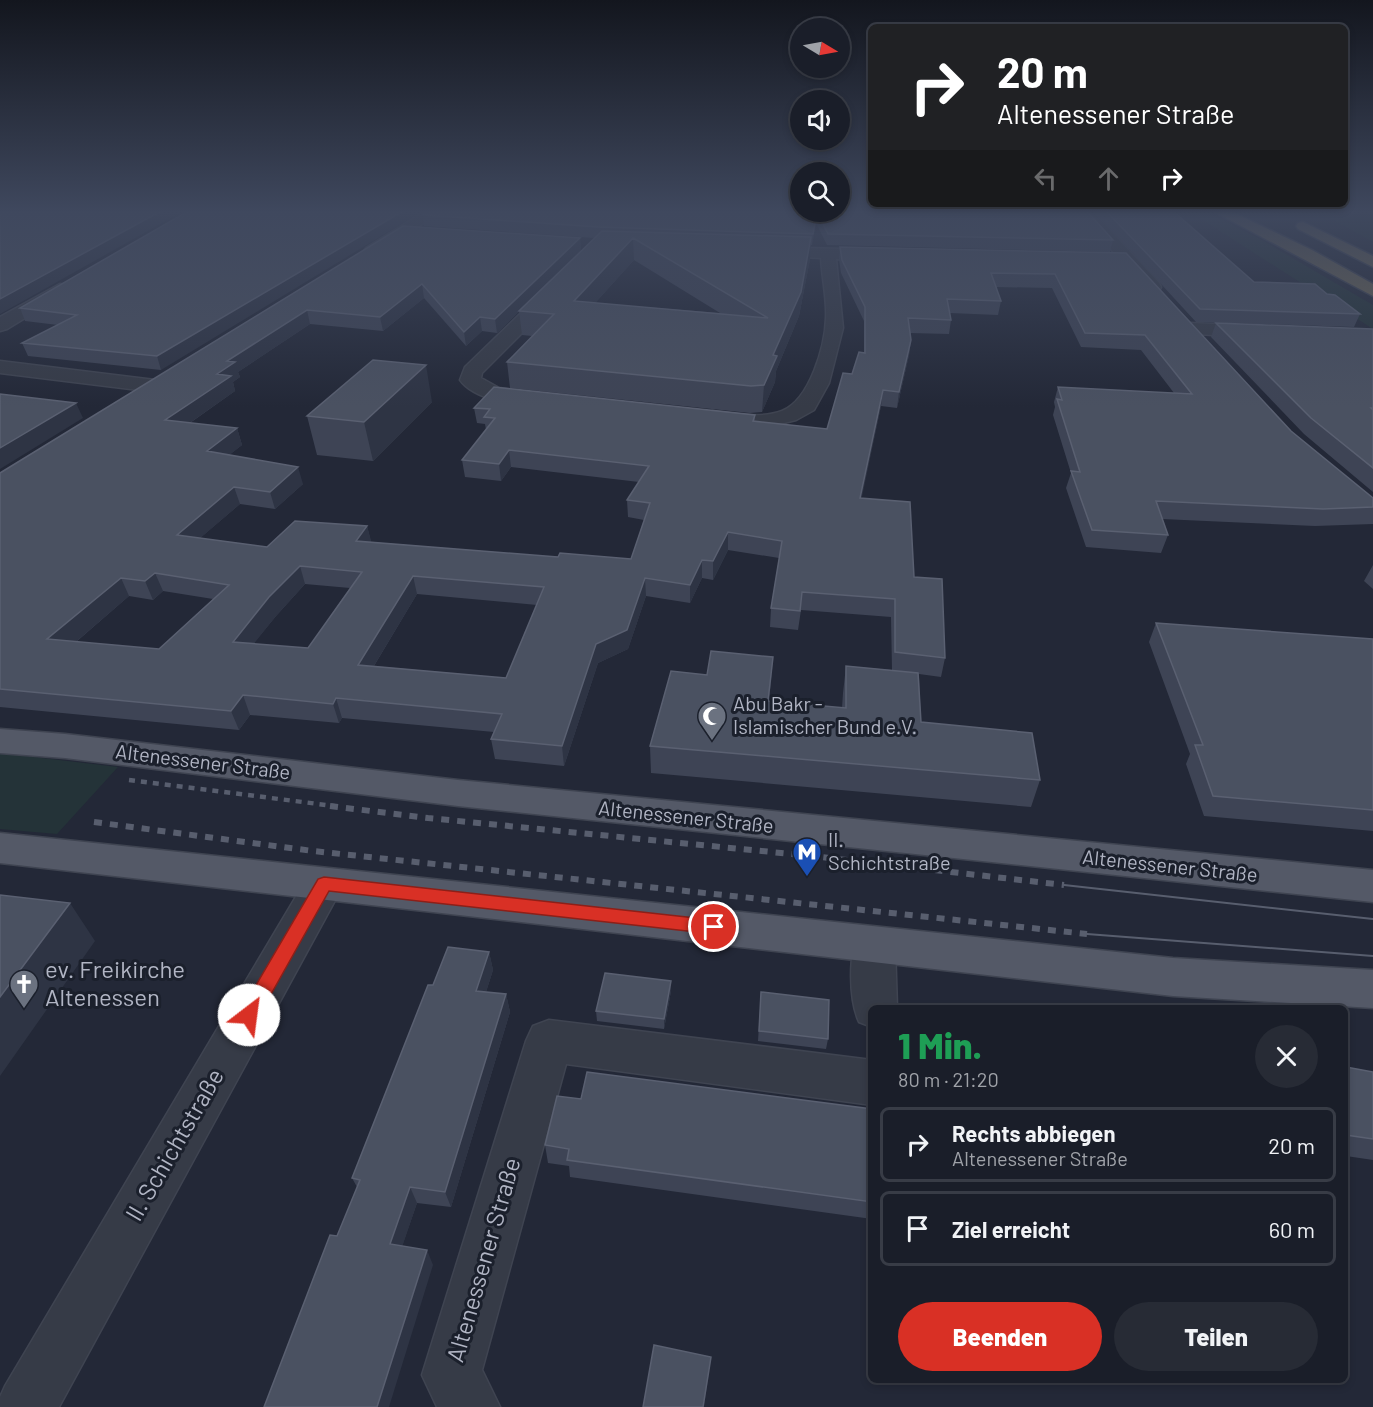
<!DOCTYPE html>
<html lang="de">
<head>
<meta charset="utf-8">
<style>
  :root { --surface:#1a1e29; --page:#272b35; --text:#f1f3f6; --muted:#9fa2a8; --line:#383c46; --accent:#d93025 }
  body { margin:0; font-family:Barlow,sans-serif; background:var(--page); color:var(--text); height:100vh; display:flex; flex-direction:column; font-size:22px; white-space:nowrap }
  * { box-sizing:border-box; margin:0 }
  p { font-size:20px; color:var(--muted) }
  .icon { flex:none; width:33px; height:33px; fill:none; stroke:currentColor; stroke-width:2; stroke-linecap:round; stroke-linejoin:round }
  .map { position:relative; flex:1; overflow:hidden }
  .panel { position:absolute; left:868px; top:1005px; width:480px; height:378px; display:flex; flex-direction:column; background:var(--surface); border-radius:9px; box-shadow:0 3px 9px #0003,0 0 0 2px var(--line) }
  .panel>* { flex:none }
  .guide { position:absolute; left:868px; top:24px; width:480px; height:183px; border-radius:9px; box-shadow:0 3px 9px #0003,0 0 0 2px var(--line); background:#202124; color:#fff; overflow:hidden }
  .needle { width:39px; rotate:100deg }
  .fabs { position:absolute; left:790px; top:18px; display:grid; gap:12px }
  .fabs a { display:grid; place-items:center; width:60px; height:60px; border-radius:50%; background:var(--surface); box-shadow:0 3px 9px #0003,0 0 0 2px var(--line); font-size:30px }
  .pin { position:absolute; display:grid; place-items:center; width:51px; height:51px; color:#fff; margin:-26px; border:3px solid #fff; border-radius:50%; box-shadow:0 2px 6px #0007 }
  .me { position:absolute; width:66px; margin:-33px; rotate:30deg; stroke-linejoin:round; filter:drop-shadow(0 0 4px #0008) }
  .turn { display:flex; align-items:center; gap:21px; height:126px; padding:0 30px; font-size:27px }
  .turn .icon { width:78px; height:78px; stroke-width:2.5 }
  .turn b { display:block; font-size:42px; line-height:51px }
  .lanes { display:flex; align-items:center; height:57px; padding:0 30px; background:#0003; justify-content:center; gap:30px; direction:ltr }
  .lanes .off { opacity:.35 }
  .round { display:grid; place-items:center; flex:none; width:63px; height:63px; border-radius:32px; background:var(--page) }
  .headline { display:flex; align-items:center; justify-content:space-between; height:102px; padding:0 30px }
  h1 { font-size:36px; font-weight:800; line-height:45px; color:#1e9e55 }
  .button { display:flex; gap:12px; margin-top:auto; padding:12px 30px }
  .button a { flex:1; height:69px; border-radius:36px; background:var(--accent); color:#fff; font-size:24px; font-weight:800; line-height:69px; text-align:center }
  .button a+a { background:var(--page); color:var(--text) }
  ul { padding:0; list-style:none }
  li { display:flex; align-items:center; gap:18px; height:75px; margin:0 12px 9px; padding:0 18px; border:3px solid var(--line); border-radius:9px }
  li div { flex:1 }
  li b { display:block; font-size:22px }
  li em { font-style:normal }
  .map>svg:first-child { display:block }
  .green { fill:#243338 }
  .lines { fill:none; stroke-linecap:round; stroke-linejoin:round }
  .minor-casing { stroke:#3f4451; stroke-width:3 }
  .major-casing { stroke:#3f4451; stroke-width:3 }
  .highway-casing { stroke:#3e424f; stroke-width:3 }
  .minor { fill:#363b47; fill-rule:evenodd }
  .major { fill:#545967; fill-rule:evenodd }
  .highway { fill:#6d6653; fill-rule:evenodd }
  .tram { stroke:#585e6e; stroke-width:2 }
  .rail-far1 { stroke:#585e6e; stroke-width:4.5; stroke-dasharray:6 6; stroke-linecap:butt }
  .rail { stroke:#585e6e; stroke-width:6; stroke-dasharray:8 8; stroke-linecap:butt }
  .wall { fill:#3e4455; fill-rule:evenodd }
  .shaded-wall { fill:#2e3444 }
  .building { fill:#4a5161; stroke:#5a6071; stroke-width:1.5; fill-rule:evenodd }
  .route { fill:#d93025; stroke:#8d1f18; stroke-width:1.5 }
  .labels { text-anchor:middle; stroke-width:6; stroke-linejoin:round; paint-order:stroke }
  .poi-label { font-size:20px; fill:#b1b5c4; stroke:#1b202c; text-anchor:start }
  .street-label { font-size:20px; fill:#b1b5c4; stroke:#1b202c }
  .near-poi-label { font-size:24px; fill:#b1b5c4; stroke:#1b202c; text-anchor:start }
  .near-street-label { font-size:24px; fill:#b1b5c4; stroke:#1b202c }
</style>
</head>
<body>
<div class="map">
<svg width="1373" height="1407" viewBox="0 0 1373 1407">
  <rect width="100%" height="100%" fill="#232837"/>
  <path class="green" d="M1187,210H1202L1260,239L1373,305V329Z
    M1315,210H1373V242Z
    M0,753L118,767L57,834L0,829Z"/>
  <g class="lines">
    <g class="minor-casing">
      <path id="minor" d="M427,210H443L378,254H366L364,251L366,248Z
        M1077,210H1091L1159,283L1161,287L1159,291H1147Z
        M765,247L884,250L892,255L884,260L836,259L843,328L829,383L814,410L796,420L768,427H735L705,423L702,418L705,413L713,411C735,414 761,419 782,411C810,400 825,346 826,318C827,298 822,278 821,258L759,255L757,252Z
        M60,284L66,285L69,289L66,293L7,329L0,331V317Z
        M553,287L559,288L562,292L559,296L482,373L481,378L499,388L542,394L545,399L542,404C520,409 473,399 460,380L465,367L547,288Z
        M1190,323L1257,326L1264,328L1266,332L1264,336L1257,338L1183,333L1181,329L1183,325Z
        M0,361L155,380L162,382L165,386L162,390L155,392L0,373Z
        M324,868L338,873L344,884L59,1407H0V1397L5,1386L310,873Z
        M874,927L889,932L895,945L897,1008H872V1027L859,1022C849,1000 848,954 859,932Z
        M549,1020L872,1060V1105L566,1064L482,1370L500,1407H437L422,1375L526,1041L533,1026Z"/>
    </g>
    <g class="major-casing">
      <path id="major" d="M0,729L65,734L458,780L1373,870V902L458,806L65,758L0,753Z
        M0,833L1173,958L1373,970V1008L1173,996L0,863Z"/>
    </g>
    <g class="highway-casing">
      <path id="highway" d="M1211,210H1228L1312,250L1373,284V296Z
        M1303,222L1373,256V267L1298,229L1296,226L1298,223Z"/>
    </g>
    <use href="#minor" class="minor"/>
    <use href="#major" class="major"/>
    <use href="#highway" class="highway"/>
    <path class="tram" d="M1064,885L1373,919
      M1087,934L1373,956"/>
    <path class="rail-far1" d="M129,780L342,807"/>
    <path class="rail" d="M330,806L428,818L812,856L1064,885
      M94,822L313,851L1087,934"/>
  </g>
  <path class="wall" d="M190,210L161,370L28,356L22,343L58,325L25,321L20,308Z
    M801,210L1113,240L1110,252L827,245L816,223L812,245H811L810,259L799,316L776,371L775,382L762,412L750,413L510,388L507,362L532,336L522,335L519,311L497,333L482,331L466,346L424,298L383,331L310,324L238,372L240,377L233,382L235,391L190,423L237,428L242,445L229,455L303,484L275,509L240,504L200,538L267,547L367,526L371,542L558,557L631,559L644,520L628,517L627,500L639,482L511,467L501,481L465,477L462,460L486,430L485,424L477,423L474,408L755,415V421L827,429L852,374L864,352V321L841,273L839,259L840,247L1126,253L1291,431L1373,498V524L1315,526L1162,519L1168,535L1161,553L1086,547L1066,488L1071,473L1053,415L1055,407L1054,402L1058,387L1174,393L1141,350L1081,347L1052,288L996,287L1001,301L998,315L950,313L951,320L949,334L910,333L911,340L909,355L897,408L881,406L861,499L914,577L945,658L941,677L919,674L921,722L1040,780L1031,807L651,773L650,746L707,675L773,657L769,701L842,708L843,693L846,666L892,670L891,617L801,610L798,630L770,627L771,608L779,558L728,550L713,580L702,578L690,603L646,596L628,649L598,663L564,766L495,759L491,739L494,732L342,718L339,723L250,715L239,730L0,707V473L403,226L580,238L581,251L595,238L424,226L423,215ZM634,260L720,313L595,303ZM305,584L350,588L308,648L253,644L276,616ZM163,591L213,599L159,649L76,642L129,596L153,600ZM417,594L537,605L506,678L374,666Z
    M1093,210H1167L1254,282L1327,294L1360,314L1354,327L1196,322Z
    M1216,323L1373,329V492L1304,434L1211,337Z
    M432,402L373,461L317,455L307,416Z
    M1373,565V589L1364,581Z
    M1156,623L1373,639V831L1204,816L1186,764L1190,754L1149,642Z
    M489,952L493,970L486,992L506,994L510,1012L451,1207L417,1203L402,1246L433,1265L337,1236L357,1187L352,1178L433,985Z
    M671,991L664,1029L597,1021L596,1011Z
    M761,992L828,1039L826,1049L758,1041Z
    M1346,1067L1373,1072V1160L1346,1156Z
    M581,1099L872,1109V1219L570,1177L569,1166L548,1163L545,1145Z"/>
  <path class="shaded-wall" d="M163,210H185L0,314V299Z
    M405,210H424L161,370L157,356Z
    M817,212L816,223L812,245L813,234Z
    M811,237L810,259L799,316L776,371L775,382L762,412L764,385L773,355Z
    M580,238L581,251L497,333L495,319Z
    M633,238L634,260L575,325L574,301Z
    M422,284L424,298L383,331L380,317Z
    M307,310L310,324L238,372L240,377L233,382L235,391L171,436L165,420L217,374L227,361Z
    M480,317L482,331L466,346L464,332Z
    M911,340L909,355L897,408L899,392Z
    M426,365L432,402L373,461L364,422Z
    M883,390L881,406L858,516L860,498Z
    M76,403L83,418L0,469V448Z
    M237,428L242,445L213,468L207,451Z
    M509,450L511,467L501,481L499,464Z
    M298,467L303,484L275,509L270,492Z
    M234,487L240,504L184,552L177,535Z
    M367,526L372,544L356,541Z
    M728,532V550L713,580V561Z
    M702,560V578L690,603V585Z
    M300,566L305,584L276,616L240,661L233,642L269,597Z
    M155,573L163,591L153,600L145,581Z
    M413,576L417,594L363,684L358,665Z
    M121,578L129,596L57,658L47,639Z
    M645,578L646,596L628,649L598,663L564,766L562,746L596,644Z
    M773,657L771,683L766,728L768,701Z
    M243,695L250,715L239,730L231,711Z
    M336,698L342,718L339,723L333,704Z
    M70,903L95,941L0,1076V997Z
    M489,952L493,970L481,1008L476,991Z
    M671,981V991L664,1029V1019Z
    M506,994L510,1012L451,1207L445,1192Z
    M410,1187L417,1203L398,1259L390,1244Z
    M427,1250L433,1265L389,1407H377Z
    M711,1357L704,1407H703Z"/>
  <path class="building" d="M0,210H163L0,299Z
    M190,210H405L157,356L22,343L77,315L20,308Z
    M431,210H801V212H840V210H1086L1113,240L828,234L817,212L813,234L598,227L423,215Z
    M1105,210H1167L1173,211L1254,282L1315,284L1327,294L1335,295L1360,314L1200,309Z
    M403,226L580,238L495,319L480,317L464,332L422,284L380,317L307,310L227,361L235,362L217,374L231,376L165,420L237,428L207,451L298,467L270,492L234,487L177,535L267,547L295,521L367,526L356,541L558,557L560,553L631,559L650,503L627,500L649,466L509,450L499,464L462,460L495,418L484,417L490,409L474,408L494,387L755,415L753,421L827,429L843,373L852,374L859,352L865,353V307L842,260L840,247L1126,253L1291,431L1373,498V507L1323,509L1156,501L1168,535L1092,530L1071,471L1080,472L1057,399L1062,400L1058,387L1192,394L1145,335L1085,333L1055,274L991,273L1001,301L947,299L951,320L908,318L911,340L899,392L883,390L860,498L910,502L914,577L942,579L945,658L895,652V599L802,592L800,611L771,608L782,541L728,532L713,561L702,560L690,585L645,578L627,630L596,644L562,746L491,739L502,714L336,698L333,704L243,695L231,711L0,689V473ZM300,566L362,572L308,648L233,642L269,597ZM155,573L229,585L159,649L47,639L121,578L145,581ZM413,576L544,587L506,678L358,665Z
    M602,231L811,237L801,292L773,355L777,356L764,385L751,386L507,362L554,314L519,311ZM633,238L768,318L574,301Z
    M1216,323L1373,329V408H1371L1373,410V468L1311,418Z
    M373,360L426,365L364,422L307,416Z
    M0,394L76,403L0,448Z
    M1156,623L1373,639V810L1213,796L1195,745H1203Z
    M711,651L773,657L768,701L846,708V666L918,673L921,722L1032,733L1040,780L650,746L671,671L707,675Z
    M0,895L70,903L0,997Z
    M448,947L489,952L476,991L506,994L445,1192L410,1187L390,1244L427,1250L377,1407H264L330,1235L337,1236L360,1180L352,1178L428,985H433Z
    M605,973L671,981L664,1019L596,1011Z
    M761,992L829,1000L828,1039L759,1031Z
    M1346,1067L1373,1072V1139L1346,1135Z
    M587,1072L872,1109V1202L567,1160L569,1149L545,1145L557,1096L581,1099Z
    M654,1345L711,1357L703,1407H643Z"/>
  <linearGradient id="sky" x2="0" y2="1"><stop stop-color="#13161e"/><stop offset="0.52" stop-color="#3f485e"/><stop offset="1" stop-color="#3f485e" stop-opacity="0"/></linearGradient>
  <rect width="1373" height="407" fill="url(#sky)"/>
  <path class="route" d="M324,877L714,920L720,922L722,927L720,932L714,934L329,891L256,1021L249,1024L242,1021L240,1015L242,1009L318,879Z"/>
  <defs>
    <g id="mosque-pin" transform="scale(1.5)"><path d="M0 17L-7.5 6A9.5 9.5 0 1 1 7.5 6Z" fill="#6b7280" stroke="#1b202c"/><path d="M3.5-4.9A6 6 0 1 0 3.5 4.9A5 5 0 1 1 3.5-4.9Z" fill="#fff"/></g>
    <g id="metro-pin" transform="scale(1.5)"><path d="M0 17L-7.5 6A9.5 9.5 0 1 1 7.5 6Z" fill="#1a4fb4" stroke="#1b202c"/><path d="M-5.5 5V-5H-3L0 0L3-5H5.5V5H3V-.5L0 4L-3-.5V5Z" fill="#fff"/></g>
    <g id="church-pin" transform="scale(1.5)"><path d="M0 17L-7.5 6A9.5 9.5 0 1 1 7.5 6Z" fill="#6b7280" stroke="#1b202c"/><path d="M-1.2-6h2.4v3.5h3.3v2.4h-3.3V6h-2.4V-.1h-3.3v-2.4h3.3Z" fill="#fff"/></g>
  </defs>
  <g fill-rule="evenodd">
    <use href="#mosque-pin" x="712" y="716"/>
    <use href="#metro-pin" x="807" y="852"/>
    <use href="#church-pin" x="24" y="984"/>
  </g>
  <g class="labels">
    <g class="poi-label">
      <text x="733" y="711">Abu Bakr -<tspan x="733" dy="23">Islamischer Bund e.V.</tspan></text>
      <text x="828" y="847">II.<tspan x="828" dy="23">Schichtstraße</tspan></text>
    </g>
    <g class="street-label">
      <text transform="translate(203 762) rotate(7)" y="7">Altenessener Straße</text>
      <text transform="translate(686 817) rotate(6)" y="7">Altenessener Straße</text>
      <text transform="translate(1170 866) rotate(6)" y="7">Altenessener Straße</text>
    </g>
    <g class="near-poi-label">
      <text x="45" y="978">ev. Freikirche<tspan x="45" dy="28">Altenessen</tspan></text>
    </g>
    <g class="near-street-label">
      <text transform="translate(175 1145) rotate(-60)" y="8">II. Schichtstraße</text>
      <text transform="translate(484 1260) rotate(-74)" y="8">Altenessener Straße</text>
    </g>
  </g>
</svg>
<div class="fabs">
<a><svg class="needle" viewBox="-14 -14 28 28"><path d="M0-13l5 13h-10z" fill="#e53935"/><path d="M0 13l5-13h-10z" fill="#9fa2a8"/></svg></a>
<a><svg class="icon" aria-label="sound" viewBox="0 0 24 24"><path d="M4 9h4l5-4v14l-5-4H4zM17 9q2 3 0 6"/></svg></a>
<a><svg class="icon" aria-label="search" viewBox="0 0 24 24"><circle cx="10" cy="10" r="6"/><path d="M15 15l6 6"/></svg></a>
</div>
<div class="pin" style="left:714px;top:927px;background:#d93025"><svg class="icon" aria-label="arrive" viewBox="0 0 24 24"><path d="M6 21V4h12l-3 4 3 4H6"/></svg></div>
<svg class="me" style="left:249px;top:1015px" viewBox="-20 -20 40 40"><circle r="19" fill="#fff"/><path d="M0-13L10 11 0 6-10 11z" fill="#d93025"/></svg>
<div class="guide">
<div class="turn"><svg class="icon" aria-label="right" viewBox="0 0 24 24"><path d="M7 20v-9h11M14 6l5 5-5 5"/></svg><div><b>20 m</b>Altenessener Straße</div></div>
<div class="lanes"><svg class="icon off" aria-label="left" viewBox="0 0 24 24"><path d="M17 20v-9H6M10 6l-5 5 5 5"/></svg><svg class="icon off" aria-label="ahead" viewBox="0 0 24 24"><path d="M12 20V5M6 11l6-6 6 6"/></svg><svg class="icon" aria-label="right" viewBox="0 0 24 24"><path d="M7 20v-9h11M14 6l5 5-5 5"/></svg></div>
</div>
<section class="panel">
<div class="headline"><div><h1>1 Min.</h1><p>80 m · 21:20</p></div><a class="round"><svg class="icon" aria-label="close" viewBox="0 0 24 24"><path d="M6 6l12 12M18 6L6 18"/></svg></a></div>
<ul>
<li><svg class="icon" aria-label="right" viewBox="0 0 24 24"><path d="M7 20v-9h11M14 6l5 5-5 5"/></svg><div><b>Rechts abbiegen</b><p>Altenessener Straße</p></div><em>20 m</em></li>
<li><svg class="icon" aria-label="arrive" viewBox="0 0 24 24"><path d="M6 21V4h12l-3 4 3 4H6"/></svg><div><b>Ziel erreicht</b></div><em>60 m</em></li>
</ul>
<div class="button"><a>Beenden</a><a>Teilen</a></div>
</section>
</div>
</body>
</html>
